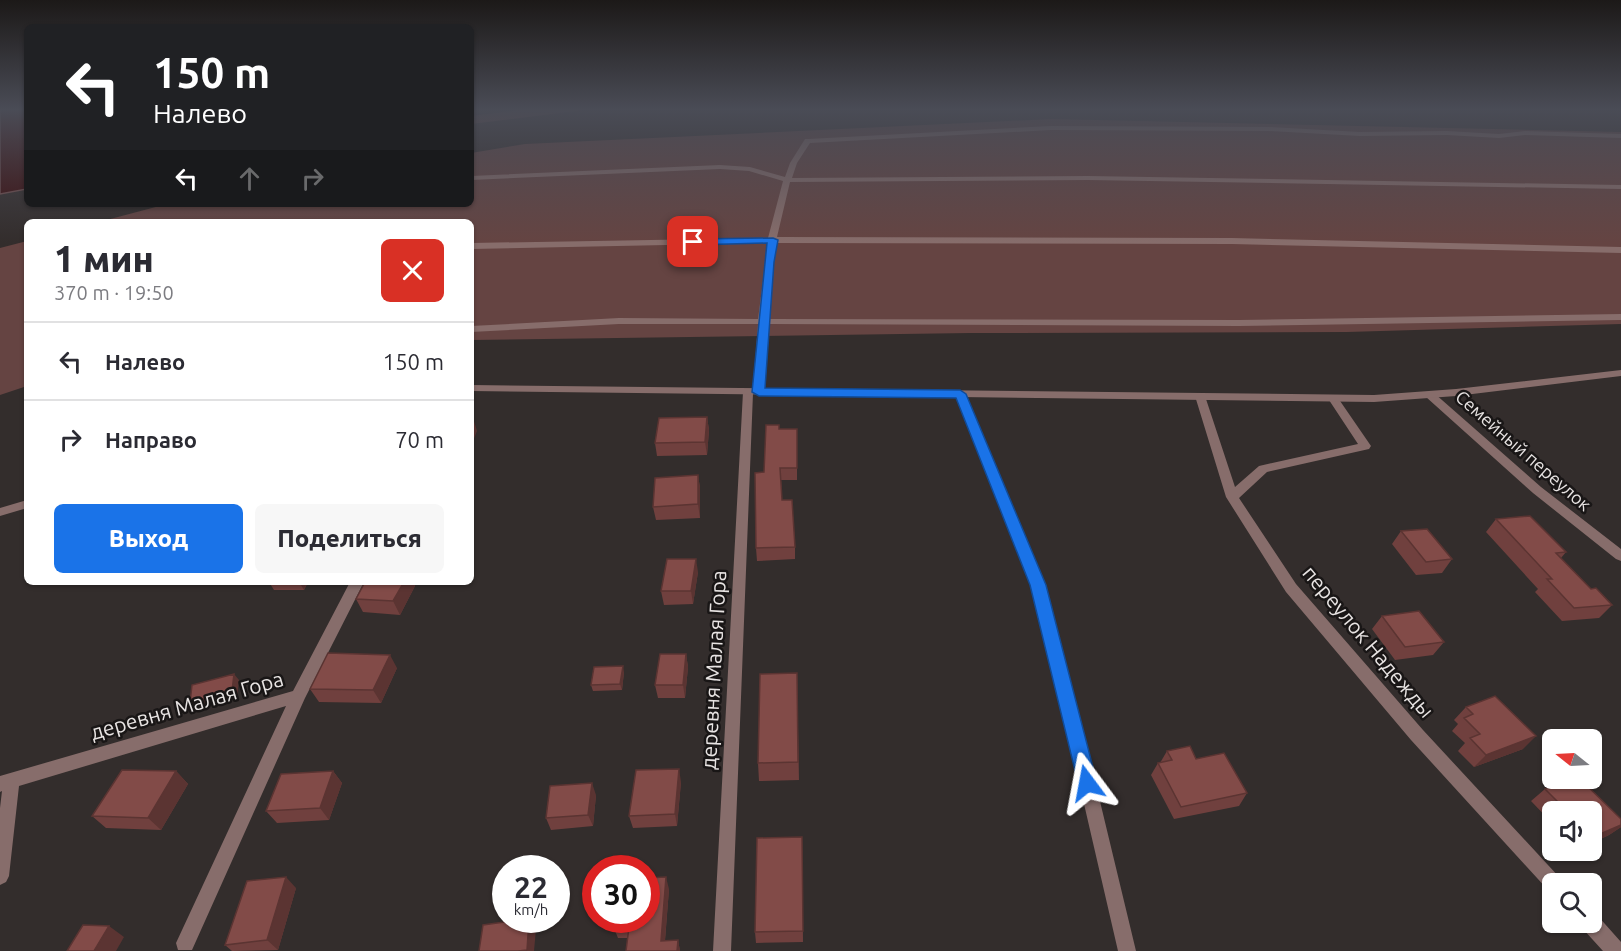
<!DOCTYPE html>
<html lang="ru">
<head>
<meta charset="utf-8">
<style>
  :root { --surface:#fff; --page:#f7f7f7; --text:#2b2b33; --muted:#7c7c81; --line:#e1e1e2; --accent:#1a73e8 }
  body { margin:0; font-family:Ubuntu,sans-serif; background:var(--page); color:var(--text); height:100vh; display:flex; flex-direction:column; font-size:22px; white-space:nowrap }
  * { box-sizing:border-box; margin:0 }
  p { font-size:20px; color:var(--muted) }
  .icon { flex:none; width:33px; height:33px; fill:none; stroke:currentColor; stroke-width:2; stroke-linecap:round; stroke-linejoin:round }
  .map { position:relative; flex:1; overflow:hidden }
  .details { position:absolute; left:24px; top:219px; width:450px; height:366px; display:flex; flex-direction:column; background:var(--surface); border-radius:9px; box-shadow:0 2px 4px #0004 }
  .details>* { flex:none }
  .hud { position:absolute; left:24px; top:24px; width:450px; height:183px; border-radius:9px; box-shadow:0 2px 4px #0004; background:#202124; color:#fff; overflow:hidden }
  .needle { width:39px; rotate:288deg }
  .controls { position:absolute; left:1542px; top:729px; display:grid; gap:12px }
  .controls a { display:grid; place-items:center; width:60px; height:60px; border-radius:9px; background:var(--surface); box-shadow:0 2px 4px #0004; font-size:30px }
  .speed { position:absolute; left:492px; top:855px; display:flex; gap:12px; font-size:30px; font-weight:700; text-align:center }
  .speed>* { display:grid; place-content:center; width:78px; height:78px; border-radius:50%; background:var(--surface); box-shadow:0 2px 4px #0004; line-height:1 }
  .speed small { font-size:15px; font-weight:400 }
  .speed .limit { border:9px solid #d22; background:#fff; color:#111 }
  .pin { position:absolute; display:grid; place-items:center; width:51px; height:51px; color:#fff; margin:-26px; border-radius:12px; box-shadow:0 3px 9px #0006 }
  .me { position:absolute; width:66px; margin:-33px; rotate:347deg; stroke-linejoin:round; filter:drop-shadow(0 0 4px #0008) }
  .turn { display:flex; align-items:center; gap:21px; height:126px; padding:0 30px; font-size:27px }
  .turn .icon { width:78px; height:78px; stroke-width:2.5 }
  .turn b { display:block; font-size:42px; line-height:51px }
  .lanes { display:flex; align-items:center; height:57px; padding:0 30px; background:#0003; justify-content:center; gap:30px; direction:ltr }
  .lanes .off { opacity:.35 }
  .round { display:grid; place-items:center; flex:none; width:63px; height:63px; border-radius:9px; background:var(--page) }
  .head { display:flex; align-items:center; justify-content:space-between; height:102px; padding:0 30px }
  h1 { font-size:36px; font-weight:800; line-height:45px }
  .primary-button { display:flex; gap:12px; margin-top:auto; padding:12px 30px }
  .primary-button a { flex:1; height:69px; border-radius:9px; background:var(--accent); color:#fff; font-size:24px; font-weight:800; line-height:69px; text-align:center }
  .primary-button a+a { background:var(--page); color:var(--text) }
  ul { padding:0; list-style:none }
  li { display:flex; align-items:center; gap:18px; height:78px; padding:0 30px; border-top:2px solid var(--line) }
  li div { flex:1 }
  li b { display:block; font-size:22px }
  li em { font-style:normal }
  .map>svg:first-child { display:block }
  .green { fill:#654442 }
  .water { fill:#3b0b0c; stroke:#6f4c4c; stroke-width:1.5 }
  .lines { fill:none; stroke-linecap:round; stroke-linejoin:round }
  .minor { fill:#876d6b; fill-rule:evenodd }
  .tertiary { fill:#876d6b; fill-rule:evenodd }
  .wall { fill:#70403e }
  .shaded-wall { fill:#5b3432 }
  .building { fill:#824b48; stroke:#5b3432; stroke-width:1.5 }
  .route { fill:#1a73e8; stroke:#114b97; stroke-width:1.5 }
  .labels { text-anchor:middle; stroke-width:5; stroke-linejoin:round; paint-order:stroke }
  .street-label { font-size:18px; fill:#e8e4e3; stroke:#191616 }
  .near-street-label { font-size:21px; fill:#e8e4e3; stroke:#191616 }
</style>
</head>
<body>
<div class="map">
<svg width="1621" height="951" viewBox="0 0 1621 951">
  <rect width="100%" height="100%" fill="#332d2c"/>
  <path class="green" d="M528,109H592L471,124V116Z
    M1052,119L1621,132V324L1347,332L971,333L471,340V222H99L167,204H471V153L525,144Z
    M27,241V386L0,395V248Z"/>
  <path class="water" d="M0,109H27V189L0,194Z"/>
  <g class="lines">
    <path class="minor" d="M1051,126L1268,127L1360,132L1447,131L1499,134L1525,131L1621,134V138L1525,135L1499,138L1447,135L1360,136L1268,131L1051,130L810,143L797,163L792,178L1088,176L1621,185V189L1088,180L790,182L777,237L1232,238L1621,247V253L1232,244L776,243L768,319L1239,320L1621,314V320L1239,326L768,324L763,392L758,395L753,393L731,951H713L743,392L748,389L753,391L758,324H619L471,332V326L619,318L758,319L768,243L471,249V243L768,238L783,181L749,171L720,169L471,180V176L720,165L750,167L785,177L790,163L805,139H808Z
      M960,391L965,394L1045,585L1085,739L1136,951H1118L1069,739L1031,585L955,394Z
      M1430,392L1434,393L1541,487L1621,549V561L1616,559L1533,493L1426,397L1425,395L1426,393Z
      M1200,393L1205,396L1235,487L1259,466L1358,444L1329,400L1334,397L1338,398L1371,446L1369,449L1267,472L1239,498L1296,584L1423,730L1560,878L1563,884H1552V892L1548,890L1411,740L1286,592L1226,497L1195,396Z
      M350,582H364L305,698L192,950H178L176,943L286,706L19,786L9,876L6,882L0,885V808L2,791L0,792V776L293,691Z
      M1592,913L1597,915L1621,942V951H1603L1583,929L1581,922H1592Z"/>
    <path class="tertiary" d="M1621,370V376L1456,396L1374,402L471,391V385L1374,395L1456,389Z
      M27,500V508L0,516V508Z"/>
  </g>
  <path class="wall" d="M707,417L709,430L707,455L657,456L655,443Z
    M779,429H797V480H781L782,500L795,547V559L757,561L756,548Z
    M698,475L700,488V518L656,520L653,507Z
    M1496,519L1566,552L1561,558L1591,589L1612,605L1599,618L1562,621L1535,592L1538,589L1486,532Z
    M1401,531L1452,559L1442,573L1416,575L1392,544Z
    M698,572L693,604L664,605L661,591Z
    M269,582H308L304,590H274Z
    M365,582H414L415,586L400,615L363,612L356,599Z
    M1382,616L1444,642L1433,655L1395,660L1372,629Z
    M686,654L688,667L685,698H658L655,685Z
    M397,668L381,703L319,702L310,689Z
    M624,672L622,690L593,691L591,685Z
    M797,673L799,780L759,781L758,763Z
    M1466,707L1523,749L1474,767L1458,751L1465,743L1452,731L1458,724L1454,720Z
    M1167,751L1196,759L1247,793L1239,806L1174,819L1151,775L1158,763H1160Z
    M176,771L188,784L161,830L106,828L92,816Z
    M333,771L342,783L329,820L277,823L266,811Z
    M681,782L677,826L633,828L629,816Z
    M1545,789L1621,819V827L1609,835L1592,843V812H1552V823L1531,801Z
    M596,795L593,826L551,830L546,818Z
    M802,837L803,942L756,943L755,932Z
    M296,888L278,950L232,951L225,945Z
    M669,889L665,941L678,940L680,951H626L628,938H618L614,928Z"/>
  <path class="shaded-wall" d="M707,417L709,430L707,455L705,442Z
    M473,418L477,431L471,446V422Z
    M698,475L700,488V518L698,504Z
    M696,559L698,572L693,604L691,591Z
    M299,582H308L304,590Z
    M404,582H414L415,586L400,615L393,601Z
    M686,654L688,667L685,698L683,685Z
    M390,655L397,668L381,703L373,690Z
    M623,666L624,672L622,690L620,684Z
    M234,674L239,680L237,698L195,709L190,703Z
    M1536,736L1523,749L1474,767L1486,755Z
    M679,769L681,782L677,826L675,814Z
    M176,771L188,784L161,830L148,818Z
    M333,771L342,783L329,820L320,808Z
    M592,783L596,795L593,826L588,815Z
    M1621,825V827L1609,835L1592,843V838L1593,837Z
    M286,877L296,888L278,950L267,940Z
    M666,877L669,889L664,951L661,941Z
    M529,920H531L536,929L534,951H527V950Z
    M109,926L124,937L116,951H94Z
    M678,940L680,951H677Z"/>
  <path class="building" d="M707,417L705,442L655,443L659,418Z
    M766,425H779V429H797V468H780L782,500H792L795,547L756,548L755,473L764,472Z
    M698,475V504L653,507L655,478Z
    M1530,516L1566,552L1556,553L1591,589L1596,588L1612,605L1574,608L1547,579H1552L1496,519Z
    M1427,529L1452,559L1426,562L1401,531Z
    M667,559H696L691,591H661Z
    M365,582H404L393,601L356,599Z
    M1419,611L1444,642L1405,647L1382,616Z
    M328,653L390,655L373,690L310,689Z
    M660,654H686L683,685H655Z
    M623,666L620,684L591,685L594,667Z
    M797,673L798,762L758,763L760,674Z
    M234,674L232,691L190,703L192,685Z
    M1495,696L1536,736L1486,755L1470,738L1480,734L1464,718L1473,714L1466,707Z
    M1190,746L1196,759L1224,753L1247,793L1181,807L1158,763L1172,760L1167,751Z
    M679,769L675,814L629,816L636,770Z
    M122,770L176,771L148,818L92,816Z
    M333,771L320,808L266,811L281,774Z
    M1572,778H1579L1621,819V825L1593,837L1592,835V812H1568L1545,789Z
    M592,783L588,815L546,818L550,786Z
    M802,837L803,931L755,932L757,838Z
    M286,877L267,940L225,945L247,881Z
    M666,877L661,941L678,940L677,951H626L629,927L614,928L615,920H646V878Z
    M518,920H529L527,950L518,951H479L483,925Z
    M83,925L109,926L94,951H67Z"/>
  <linearGradient id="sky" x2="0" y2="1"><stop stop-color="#1c1918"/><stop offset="0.45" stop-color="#4a4c56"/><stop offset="1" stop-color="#4a4c56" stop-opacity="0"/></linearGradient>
  <rect width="1621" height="243" fill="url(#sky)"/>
  <path class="route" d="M773,238L778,240L774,262L765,388L960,390L966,394L1046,585L1097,783L1094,790L1087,792L1081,790L1078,783L1030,585L956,398L759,396L752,392L767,243L693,245L688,242L693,239Z"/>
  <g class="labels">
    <g class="street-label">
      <text transform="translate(1523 451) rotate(41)" y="6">Семейный переулок</text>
    </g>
    <g class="near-street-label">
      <text transform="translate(1368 642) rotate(50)" y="7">переулок Надежды</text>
      <text transform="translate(714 670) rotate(-87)" y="7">деревня Малая Гора</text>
      <text transform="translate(187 706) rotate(-16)" y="7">деревня Малая Гора</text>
    </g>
  </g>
</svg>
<div class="controls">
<a><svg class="needle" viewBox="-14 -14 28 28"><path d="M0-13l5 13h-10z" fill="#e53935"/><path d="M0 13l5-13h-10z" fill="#7c7c81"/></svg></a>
<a><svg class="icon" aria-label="sound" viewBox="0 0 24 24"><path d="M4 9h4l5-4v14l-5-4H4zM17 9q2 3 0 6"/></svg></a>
<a><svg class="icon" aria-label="search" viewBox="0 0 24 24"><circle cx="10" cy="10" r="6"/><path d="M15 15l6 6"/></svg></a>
</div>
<div class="speed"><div>22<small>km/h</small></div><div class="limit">30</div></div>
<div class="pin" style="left:693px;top:242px;background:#d93025"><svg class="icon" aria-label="arrive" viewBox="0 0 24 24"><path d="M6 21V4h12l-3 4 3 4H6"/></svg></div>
<svg class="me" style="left:1087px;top:783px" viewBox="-20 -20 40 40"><path d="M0-17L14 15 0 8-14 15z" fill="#1a73e8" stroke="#fff" stroke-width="4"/></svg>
<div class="hud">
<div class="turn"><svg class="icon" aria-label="left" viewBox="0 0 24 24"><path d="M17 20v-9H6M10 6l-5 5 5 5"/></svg><div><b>150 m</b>Налево</div></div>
<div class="lanes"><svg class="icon" aria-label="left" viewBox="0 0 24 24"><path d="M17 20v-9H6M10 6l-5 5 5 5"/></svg><svg class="icon off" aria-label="ahead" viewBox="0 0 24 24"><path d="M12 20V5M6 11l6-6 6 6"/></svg><svg class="icon off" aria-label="right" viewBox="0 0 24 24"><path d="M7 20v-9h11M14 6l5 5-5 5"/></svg></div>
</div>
<section class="details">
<div class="head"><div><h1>1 мин</h1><p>370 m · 19:50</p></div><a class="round" style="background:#d93025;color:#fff"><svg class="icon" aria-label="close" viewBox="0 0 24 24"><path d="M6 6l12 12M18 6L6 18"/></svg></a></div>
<ul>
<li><svg class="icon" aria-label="left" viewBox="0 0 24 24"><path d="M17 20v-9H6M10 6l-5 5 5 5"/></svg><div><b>Налево</b></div><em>150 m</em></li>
<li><svg class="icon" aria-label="right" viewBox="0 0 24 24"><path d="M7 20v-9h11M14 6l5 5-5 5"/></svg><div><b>Направо</b></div><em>70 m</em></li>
</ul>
<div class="primary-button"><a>Выход</a><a>Поделиться</a></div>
</section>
</div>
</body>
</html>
